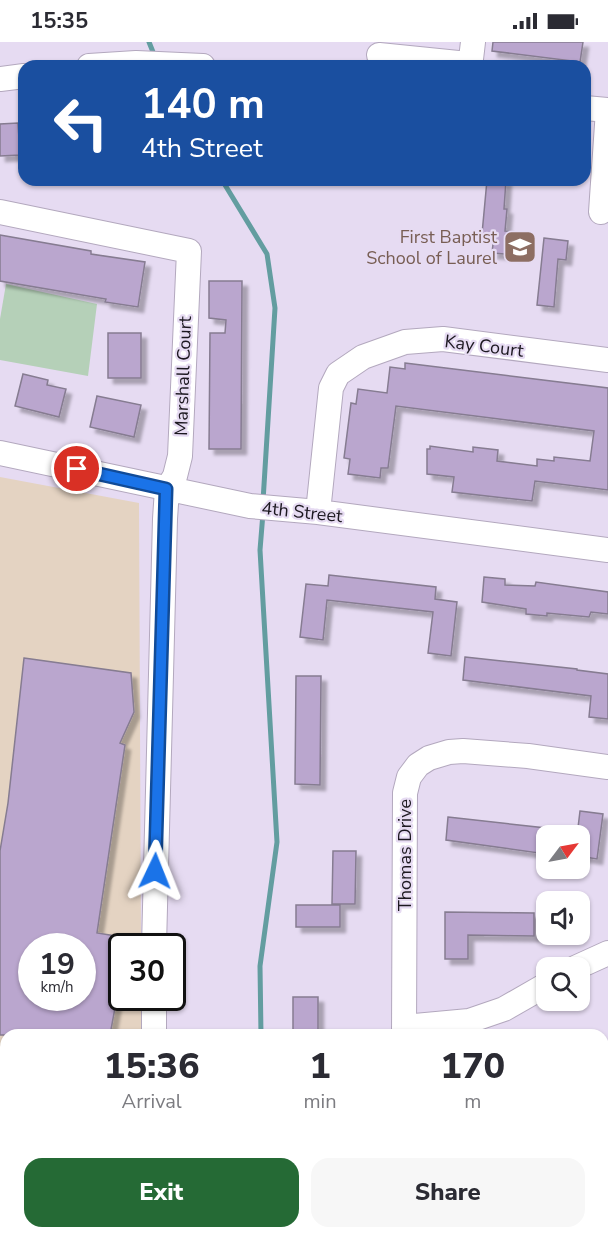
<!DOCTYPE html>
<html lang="en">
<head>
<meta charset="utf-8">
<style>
  :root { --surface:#fff; --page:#f7f7f7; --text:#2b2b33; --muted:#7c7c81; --accent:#256a35 }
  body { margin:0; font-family:"Nunito Sans",sans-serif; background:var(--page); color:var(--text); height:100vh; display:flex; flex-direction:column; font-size:22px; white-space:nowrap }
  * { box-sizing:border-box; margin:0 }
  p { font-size:20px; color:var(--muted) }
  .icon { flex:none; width:33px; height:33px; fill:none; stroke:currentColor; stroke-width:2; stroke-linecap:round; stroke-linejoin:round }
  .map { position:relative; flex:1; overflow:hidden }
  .sheet { position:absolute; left:0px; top:987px; width:609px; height:210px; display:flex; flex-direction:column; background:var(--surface); border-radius:18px 18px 0 0; box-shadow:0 2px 4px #0004 }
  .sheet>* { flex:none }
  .hud { position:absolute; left:18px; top:18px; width:573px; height:126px; border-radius:18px; box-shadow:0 2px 4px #0004; background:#1a4fa0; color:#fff; overflow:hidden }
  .needle { width:39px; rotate:58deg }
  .buttons { position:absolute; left:536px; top:783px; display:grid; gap:12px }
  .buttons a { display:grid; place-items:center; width:54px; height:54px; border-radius:12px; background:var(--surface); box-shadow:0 2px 4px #0004; font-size:30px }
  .speed { position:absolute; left:18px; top:891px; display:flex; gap:12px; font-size:30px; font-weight:700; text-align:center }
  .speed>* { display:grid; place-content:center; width:78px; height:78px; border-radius:50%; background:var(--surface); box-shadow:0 2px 4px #0004; line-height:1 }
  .speed small { font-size:15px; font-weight:400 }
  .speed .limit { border:3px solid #111; border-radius:9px; background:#fff; color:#111 }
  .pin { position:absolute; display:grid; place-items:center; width:51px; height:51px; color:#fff; margin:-26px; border:3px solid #fff; border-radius:50%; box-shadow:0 2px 6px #0007 }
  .me { position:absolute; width:66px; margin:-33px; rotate:2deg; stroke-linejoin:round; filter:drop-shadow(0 0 4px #0008) }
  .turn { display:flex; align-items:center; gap:21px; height:126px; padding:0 24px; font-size:27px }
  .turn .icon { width:78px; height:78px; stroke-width:2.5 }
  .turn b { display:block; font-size:42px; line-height:51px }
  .eta { display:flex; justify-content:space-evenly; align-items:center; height:102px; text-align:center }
  .eta b { font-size:36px; font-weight:800; line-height:42px }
  .button { display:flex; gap:12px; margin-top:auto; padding:12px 24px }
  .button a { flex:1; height:69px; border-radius:18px; background:var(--accent); color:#fff; font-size:24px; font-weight:800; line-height:69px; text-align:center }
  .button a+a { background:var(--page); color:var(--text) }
  .status { display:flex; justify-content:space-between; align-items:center; height:42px; padding:0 30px; background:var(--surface); direction:ltr }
  .status svg { height:16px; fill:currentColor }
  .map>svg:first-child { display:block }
  .commercial { fill:#e4d3c2; fill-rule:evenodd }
  .green { fill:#b5d0b8 }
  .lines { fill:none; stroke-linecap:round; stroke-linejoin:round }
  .stream { stroke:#639da0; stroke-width:5 }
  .building { fill:#baa6ce; stroke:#867c91; stroke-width:1.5; fill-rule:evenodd; filter:url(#shadow) }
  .minor-casing { stroke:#b3a8be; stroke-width:26 }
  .minor { stroke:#fff; stroke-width:24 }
  .route-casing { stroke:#114b97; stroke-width:15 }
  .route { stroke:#1a73e8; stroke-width:10 }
  .labels { text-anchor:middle; stroke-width:4.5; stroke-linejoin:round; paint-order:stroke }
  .education-label { font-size:18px; fill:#785e54; stroke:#e6dbf2; text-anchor:end }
  .street-label { font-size:18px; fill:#1c1820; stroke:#e6dbf2 }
</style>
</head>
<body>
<div class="status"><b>15:35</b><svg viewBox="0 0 49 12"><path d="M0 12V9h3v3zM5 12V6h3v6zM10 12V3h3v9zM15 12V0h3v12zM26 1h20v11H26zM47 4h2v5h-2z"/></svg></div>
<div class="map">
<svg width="608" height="1197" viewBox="0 0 608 1197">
  <defs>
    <filter id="shadow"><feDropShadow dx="5.5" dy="5.5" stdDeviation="1.5" flood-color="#0004"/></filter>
  </defs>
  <rect width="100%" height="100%" fill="#e6dbf2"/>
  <path class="commercial" d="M0,435L139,461L141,904H122V956H141V993H6V1191H126L125,1197H0ZM32,904H82V956H32Z"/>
  <path class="green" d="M6,242L97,262L88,334L0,318V277Z"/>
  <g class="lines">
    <path class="stream" d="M149,0L155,15
      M222,138L267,212L275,266L263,459
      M261,993L260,924L277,800L260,508L263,471
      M266,1191V1197"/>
  </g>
  <path class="building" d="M493,0H583L580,20L492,9Z
    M18,81L20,113L0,114V82Z
    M487,138H506L504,167H507L505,189L518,190L517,213L492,211L494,193L482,192Z
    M0,193L91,209V212L145,220L138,265L105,260L106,257L0,239Z
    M544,196L568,199L566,218L558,217L554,265L537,263Z
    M209,239H242L241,407H209L210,291H225L226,278L209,276Z
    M108,291H141V336H108Z
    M405,321L608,346V448L535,439L532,459L452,450L454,435L427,432V407H430V404L473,410V405L498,408L497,419L537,424V417L554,419V415L590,419L594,389L396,364L388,426H381L380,436L348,432L350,417L344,416L351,361L356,362L358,347L387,351L390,325L405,327Z
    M23,332L48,338L47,343L66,347L59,375L15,364Z
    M97,354L141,363L134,395L90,385Z
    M329,533L436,545L435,557L457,560L451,614L428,611L433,570L327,558L323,598L300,595L306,542L328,544Z
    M484,535L505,537V543L535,544L536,540L608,550V572L591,570L589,575L547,571V574L526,572V567L482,560Z
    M465,615L577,627V628L608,632V677L589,675L591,654L463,638Z
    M24,616L131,631L134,670L120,701L125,703L97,891L122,895V928L110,993H36L15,990V993H0V809L8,761ZM32,904H82V956H32Z
    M296,634H321L320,743L295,742Z
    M580,769L603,772L597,817L579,814V794H577Z
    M448,775L546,786V812L446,798Z
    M333,809H356L355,862H332Z
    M296,863H340V885H296Z
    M445,870L534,871V894L468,893V917H445Z
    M293,955H318V993H293Z"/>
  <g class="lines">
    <g class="minor-casing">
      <path id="minor" d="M379,13L468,22L471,17L473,0
        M89,24L136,21L203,24
        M0,37L24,34
        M585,66L608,68
        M0,170L189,209L180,414L175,434L167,447L165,477L154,904
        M601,170L608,68
        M0,411L250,464L318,470L608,508
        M318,470L331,346L338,332L363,315L405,300L443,297L608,318
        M575,926L608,911
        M404,985L469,979L504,967L546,943
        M154,993V956
        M404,993L405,751L409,735L418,723L429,716L449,710L463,709L528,714L608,725
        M535,1191L583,1197
        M143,1197V1191"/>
    </g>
    <use href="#minor" class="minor"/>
  </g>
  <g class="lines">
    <g class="route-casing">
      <path id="route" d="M77,427L166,447L155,829"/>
    </g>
    <use href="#route" class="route"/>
  </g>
  <defs>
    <g id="school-square" transform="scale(1.725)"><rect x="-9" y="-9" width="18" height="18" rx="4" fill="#8d6e63" stroke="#e6dbf2"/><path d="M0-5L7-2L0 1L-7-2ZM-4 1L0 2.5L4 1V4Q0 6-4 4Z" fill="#fff"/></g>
  </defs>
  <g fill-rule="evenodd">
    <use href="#school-square" x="520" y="205"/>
  </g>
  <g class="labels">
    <g class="education-label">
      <text x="497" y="201">First Baptist<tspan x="497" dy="21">School of Laurel</tspan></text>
    </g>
    <g class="street-label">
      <text transform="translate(484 304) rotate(7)" y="6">Kay Court</text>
      <text transform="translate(183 334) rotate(-88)" y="6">Marshall Court</text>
      <text transform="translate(302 470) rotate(6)" y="6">4th Street</text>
      <text transform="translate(405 813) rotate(-90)" y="6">Thomas Drive</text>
    </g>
  </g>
</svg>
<div class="buttons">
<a><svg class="needle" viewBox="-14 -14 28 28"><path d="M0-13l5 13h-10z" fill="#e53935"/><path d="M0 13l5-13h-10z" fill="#7c7c81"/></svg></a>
<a><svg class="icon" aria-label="sound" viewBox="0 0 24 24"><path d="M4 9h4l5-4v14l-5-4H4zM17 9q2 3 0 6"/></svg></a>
<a><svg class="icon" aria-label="search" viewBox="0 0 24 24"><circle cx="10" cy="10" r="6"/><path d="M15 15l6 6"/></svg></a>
</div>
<div class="speed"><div>19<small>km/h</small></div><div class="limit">30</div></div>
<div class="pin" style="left:77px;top:427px;background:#d93025"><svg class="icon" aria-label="arrive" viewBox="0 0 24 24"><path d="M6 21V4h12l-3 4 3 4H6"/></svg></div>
<svg class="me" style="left:155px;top:829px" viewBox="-20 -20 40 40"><path d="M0-17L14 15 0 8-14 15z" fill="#1a73e8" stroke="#fff" stroke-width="4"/></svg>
<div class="hud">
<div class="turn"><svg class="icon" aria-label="left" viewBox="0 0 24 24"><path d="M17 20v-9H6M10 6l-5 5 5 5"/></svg><div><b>140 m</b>4th Street</div></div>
</div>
<section class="sheet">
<div class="eta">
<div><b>15:36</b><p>Arrival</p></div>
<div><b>1</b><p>min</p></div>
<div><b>170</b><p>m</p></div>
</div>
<div class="button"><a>Exit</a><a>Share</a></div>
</section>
</div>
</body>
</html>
